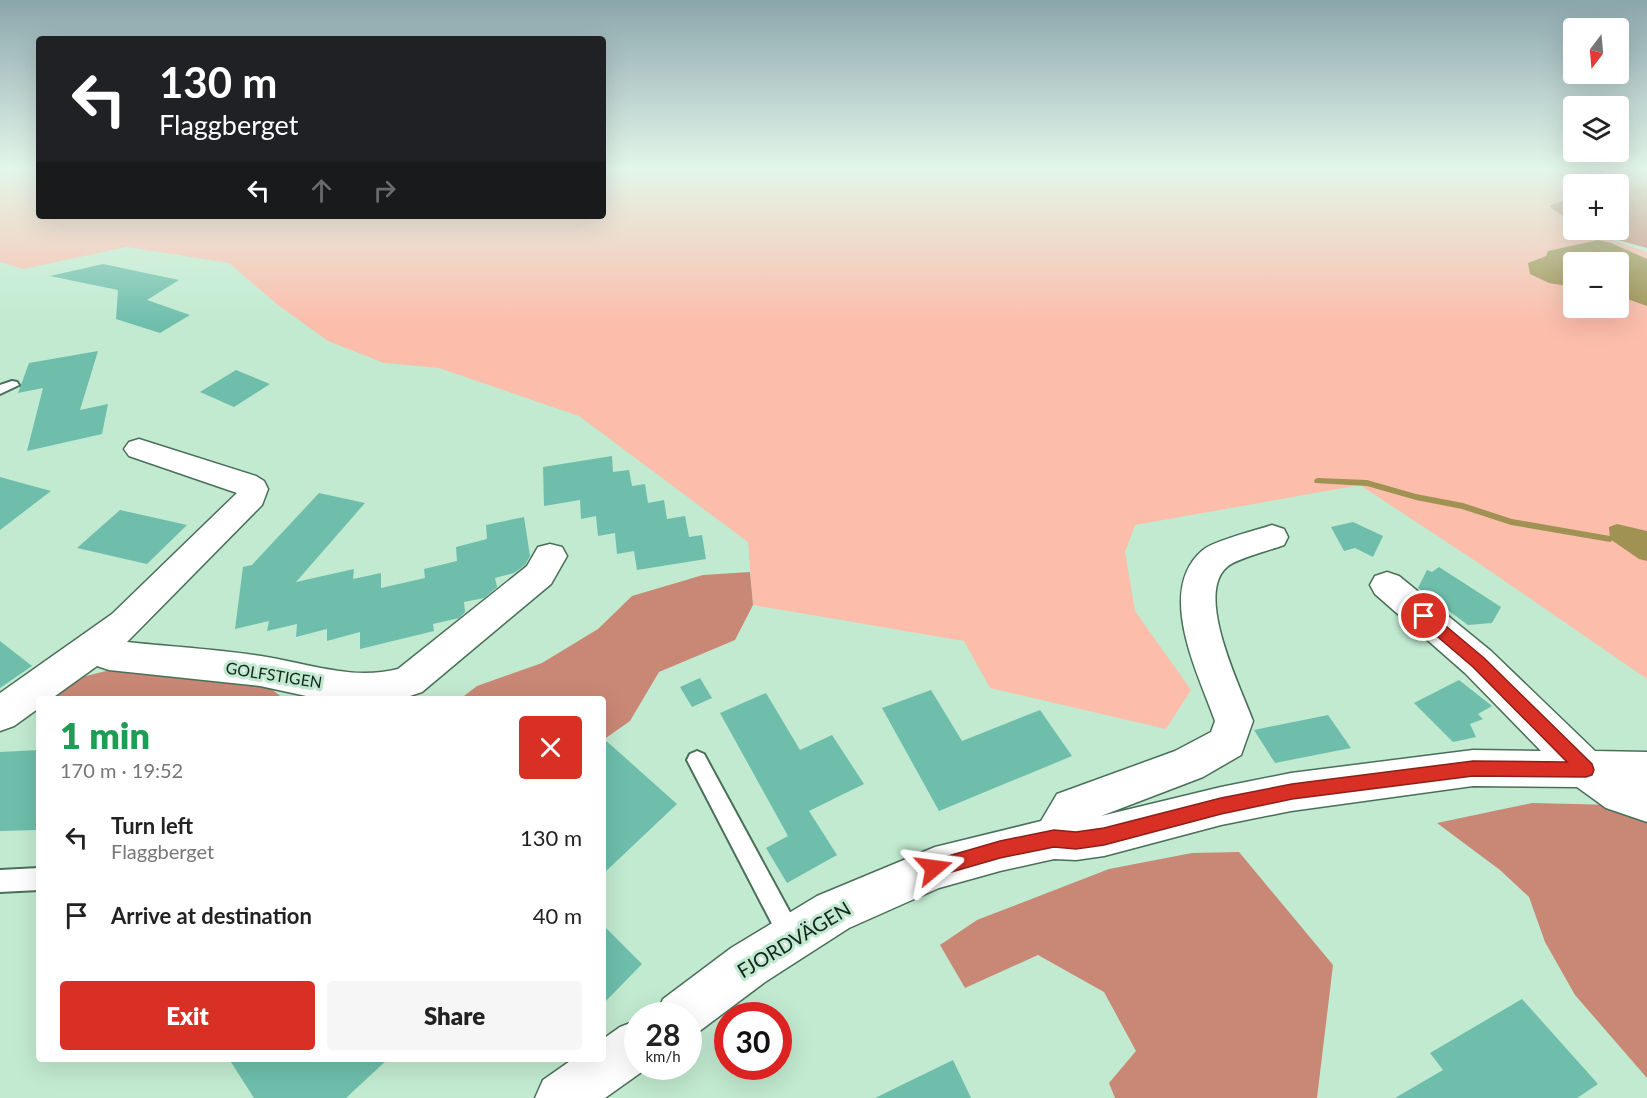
<!DOCTYPE html>
<html lang="en">
<head>
<meta charset="utf-8">
<style>
  :root { --surface:#fff; --page:#f6f6f6; --text:#222; --muted:#767676; --accent:#d93025 }
  body { margin:0; font-family:Lato,sans-serif; background:var(--page); color:var(--text); height:100vh; display:flex; flex-direction:column; font-size:22px; white-space:nowrap }
  * { box-sizing:border-box; margin:0 }
  p { font-size:20px; color:var(--muted) }
  .icon { flex:none; width:33px; height:33px; fill:none; stroke:currentColor; stroke-width:2; stroke-linecap:round; stroke-linejoin:round }
  .map { position:relative; flex:1; overflow:hidden }
  .side { position:absolute; left:36px; top:696px; width:570px; height:366px; display:flex; flex-direction:column; background:var(--surface); border-radius:6px; box-shadow:0 6px 24px #0002 }
  .side>* { flex:none }
  .guide { position:absolute; left:36px; top:36px; width:570px; height:183px; border-radius:6px; box-shadow:0 6px 24px #0002; background:#202124; color:#fff; overflow:hidden }
  .needle { width:39px; rotate:196deg }
  .fabs { position:absolute; left:1563px; top:18px; display:grid; gap:12px }
  .fabs a { display:grid; place-items:center; width:66px; height:66px; border-radius:6px; background:var(--surface); box-shadow:0 6px 24px #0002; font-size:30px }
  .speed { position:absolute; left:624px; top:1002px; display:flex; gap:12px; font-size:30px; font-weight:700; text-align:center }
  .speed>* { display:grid; place-content:center; width:78px; height:78px; border-radius:50%; background:var(--surface); box-shadow:0 6px 24px #0002; line-height:1 }
  .speed small { font-size:15px; font-weight:400 }
  .speed .limit { border:9px solid #d22; background:#fff; color:#111 }
  .pin { position:absolute; display:grid; place-items:center; width:51px; height:51px; color:#fff; margin:-26px; border:3px solid #fff; border-radius:50%; box-shadow:0 2px 6px #0007 }
  .me { position:absolute; width:66px; margin:-33px; rotate:74deg; stroke-linejoin:round; filter:drop-shadow(0 0 4px #0008) }
  .turn { display:flex; align-items:center; gap:21px; height:126px; padding:0 24px; font-size:27px }
  .turn .icon { width:78px; height:78px; stroke-width:2.5 }
  .turn b { display:block; font-size:42px; line-height:51px }
  .lanes { display:flex; align-items:center; height:57px; padding:0 24px; background:#0003; justify-content:center; gap:30px; direction:ltr }
  .lanes .off { opacity:.35 }
  .round { display:grid; place-items:center; flex:none; width:63px; height:63px; border-radius:6px; background:var(--page) }
  .summary { display:flex; align-items:center; justify-content:space-between; height:102px; padding:0 24px }
  h1 { font-size:36px; font-weight:800; line-height:45px; color:#1e9e55 }
  .action { display:flex; gap:12px; margin-top:auto; padding:12px 24px }
  .action a { flex:1; height:69px; border-radius:6px; background:var(--accent); color:#fff; font-size:24px; font-weight:800; line-height:69px; text-align:center }
  .action a+a { background:var(--page); color:var(--text) }
  ul { padding:0; list-style:none }
  li { display:flex; align-items:center; gap:18px; height:78px; padding:0 24px }
  li div { flex:1 }
  li b { display:block; font-size:22px }
  li em { font-style:normal }
  .map>svg:first-child { display:block }
  .green { fill:#fcbdab; fill-rule:evenodd }
  .forest { fill:#c98875 }
  .water { fill:#a09253 }
  .lines { fill:none; stroke-linecap:round; stroke-linejoin:round }
  .stream { fill:#a09253; fill-rule:evenodd }
  .building { fill:#6ebeab }
  .lane-casing { stroke:#4a6f59; stroke-width:4 }
  .street-casing { stroke:#4a6f59; stroke-width:3 }
  .lane { fill:#fff; fill-rule:evenodd }
  .street { fill:#fff; fill-rule:evenodd }
  .route { fill:#d93025; stroke:#8d1f18; stroke-width:1.5 }
  .labels { text-anchor:middle; stroke-width:6; stroke-linejoin:round; paint-order:stroke }
  .street-label { font-size:16px; fill:#15251b; stroke:#c1ead0 }
  .near-street-label { font-size:20px; fill:#15251b; stroke:#c1ead0 }
</style>
</head>
<body>
<div class="map">
<svg width="1647" height="1098" viewBox="0 0 1647 1098">
  <rect width="100%" height="100%" fill="#c1ead0"/>
  <path class="green" d="M0,170H39V216H603V170H1568L1602,184H1574L1573,197L1550,207L1573,224L1574,230H1582L1647,252V679L1480,564L1360,485L1135,525L1125,552L1135,611L1191,690L1166,729L990,688L964,641L753,605L748,542L579,416L439,368L384,363L328,341L278,305L229,263L127,247L23,269L0,262ZM1574,262H1618V308H1574Z"/>
  <path class="forest" d="M1568,170H1647V248L1582,230H1618V184H1602Z
    M1573,197H1574L1573,224L1549,206Z
    M750,572L753,605L735,640L659,672L630,721L603,740V699H460L477,686L542,663L598,629L632,596L703,575Z
    M106,671L260,680L284,699H175L147,696L128,699H46L74,679Z
    M1532,803L1617,805L1647,815V1078L1575,995L1545,942L1529,897L1500,870L1437,823Z
    M1239,852L1333,965L1317,1098H1115L1109,1083L1136,1051L1104,992L1038,955L965,988L940,945L977,920L1109,869L1192,853Z"/>
  <path class="water" d="M1598,240L1611,243L1647,259V306L1619,296L1618,262H1574L1573,287L1549,283L1530,274L1528,263L1546,256L1548,251Z
    M1617,524L1647,531V561L1639,559L1610,539L1609,527Z"/>
  <g class="lines">
    <path class="stream" d="M1318,478L1367,480L1416,494L1463,503L1512,519L1610,536L1614,539L1610,542L1511,525L1462,509L1416,500L1367,486L1315,483L1314,481L1315,479Z"/>
  </g>
  <path class="building" d="M103,264L179,280L147,300L190,315L160,333L116,319L118,290L50,276Z
    M98,351L80,410L108,404L102,434L27,451L43,388L18,393L29,363Z
    M236,370L270,384L234,407L200,392Z
    M612,456L613,472L629,470L632,486L645,484L648,503L664,500L667,519L685,516L689,537L702,535L706,559L637,570L634,551L617,554L615,533L598,536L596,516L581,519L580,500L544,506L543,467Z
    M0,477L29,485L51,491L0,530Z
    M319,493L365,503L296,582L354,569L353,579L381,573V588L425,578L424,569L457,561L456,547L487,539L486,525L524,517L530,556L525,565L514,573L495,578L497,587L484,598L464,602L465,612L459,618L433,624L434,631L360,649V632L327,641V629L296,637L297,624L267,631L269,621L235,629L243,567L252,565Z
    M120,510L187,525L147,564L77,548Z
    M1353,522L1383,536L1373,557L1355,548L1344,551L1331,527Z
    M1439,567L1501,607L1492,623L1468,625L1418,588L1427,570L1432,572Z
    M0,641L32,666L0,688Z
    M700,678L712,698L692,707L680,687Z
    M1459,680L1492,706L1478,714L1483,719L1470,724L1476,737L1453,742L1414,703Z
    M931,690L962,741L1040,710L1072,756L939,811L882,708Z
    M766,693L800,750L832,735L864,784L809,811L837,855L787,883L766,848L788,836L720,713Z
    M1328,715L1351,748L1275,763L1254,730Z
    M603,738L677,804L603,874Z
    M39,750V830L0,831V752Z
    M603,925L642,964L603,1004Z
    M1522,999L1598,1084L1577,1098H1395L1443,1070L1430,1053Z
    M229,1059H388L346,1098H254Z
    M953,1060L971,1098H875Z"/>
  <g class="lines">
    <g class="lane-casing">
      <path id="lane" d="M12,381L17,382L19,385L0,394V385Z
        M697,751L704,754L799,929L803,937L799,945L791,949L783,945L687,760L690,754Z
        M39,868V890L0,892V870Z"/>
    </g>
    <g class="street-casing">
      <path id="street" d="M139,439L256,476L264,481L268,489L262,505L127,642C172,647 217,649 261,656C307,663 352,681 398,669L527,566L538,547L550,544L562,547L567,556L551,584L422,692L401,699H320L260,686L109,670L97,666L51,699H39V708L14,726L0,731V693L112,614L237,493L129,456L124,449L129,442Z
        M1272,525L1284,529L1288,537L1284,545C1271,550 1235,559 1227,567C1194,595 1241,688 1253,721L1241,755L1203,777L1101,816L1221,787L1291,773L1473,750L1541,751L1465,673L1375,594L1370,585L1375,576L1387,572L1399,576L1491,651L1595,751L1647,752V822L1606,808L1577,787L1473,786L1291,811L1221,825L1104,856L1076,860L1054,859L1000,871L939,888L849,928L765,982L697,1033L688,1037V1016H656L663,999L731,948L817,896L935,847L1041,821L1057,794L1175,751L1211,732L1215,721C1198,673 1155,590 1203,550C1213,541 1257,530 1272,525Z
        M638,1020V1066H650L605,1098H535L543,1080L573,1059H603V1039L620,1027Z"/>
    </g>
    <use href="#lane" class="lane"/>
    <use href="#street" class="street"/>
  </g>
  <linearGradient id="sky" x2="0" y2="1"><stop stop-color="#8ba6ac"/><stop offset="0.52" stop-color="#e3f6ea"/><stop offset="1" stop-color="#e3f6ea" stop-opacity="0"/></linearGradient>
  <rect width="1647" height="324" fill="url(#sky)"/>
  <path class="route" d="M1424,610L1429,612L1484,658L1592,764L1594,770L1592,775L1586,777L1473,776L1292,799L1221,814L1104,845L1076,849L1054,847L1000,858L934,877L928,875L925,868L928,862L1000,841L1054,830L1076,832L1104,828L1221,798L1292,784L1473,761L1567,762L1473,667L1418,620L1416,616L1418,612Z"/>
  <g class="labels">
    <g class="street-label">
      <text transform="translate(274 675) rotate(9)" y="6">GOLFSTIGEN</text>
    </g>
    <g class="near-street-label">
      <text transform="translate(794 940) rotate(-31)" y="7">FJORDVÄGEN</text>
    </g>
  </g>
</svg>
<div class="fabs">
<a><svg class="needle" viewBox="-14 -14 28 28"><path d="M0-13l5 13h-10z" fill="#e53935"/><path d="M0 13l5-13h-10z" fill="#767676"/></svg></a>
<a><svg class="icon" aria-label="layers" viewBox="0 0 24 24"><path d="M12 4l9 5-9 5-9-5zM3 14l9 5 9-5"/></svg></a>
<a>+</a>
<a>−</a>
</div>
<div class="speed"><div>28<small>km/h</small></div><div class="limit">30</div></div>
<div class="pin" style="left:1424px;top:616px;background:#d93025"><svg class="icon" aria-label="arrive" viewBox="0 0 24 24"><path d="M6 21V4h12l-3 4 3 4H6"/></svg></div>
<svg class="me" style="left:934px;top:868px" viewBox="-20 -20 40 40"><path d="M0-17L14 15 0 8-14 15z" fill="#d93025" stroke="#fff" stroke-width="4"/></svg>
<div class="guide">
<div class="turn"><svg class="icon" aria-label="left" viewBox="0 0 24 24"><path d="M17 20v-9H6M10 6l-5 5 5 5"/></svg><div><b>130 m</b>Flaggberget</div></div>
<div class="lanes"><svg class="icon" aria-label="left" viewBox="0 0 24 24"><path d="M17 20v-9H6M10 6l-5 5 5 5"/></svg><svg class="icon off" aria-label="ahead" viewBox="0 0 24 24"><path d="M12 20V5M6 11l6-6 6 6"/></svg><svg class="icon off" aria-label="right" viewBox="0 0 24 24"><path d="M7 20v-9h11M14 6l5 5-5 5"/></svg></div>
</div>
<section class="side">
<div class="summary"><div><h1>1 min</h1><p>170 m · 19:52</p></div><a class="round" style="background:#d93025;color:#fff"><svg class="icon" aria-label="close" viewBox="0 0 24 24"><path d="M6 6l12 12M18 6L6 18"/></svg></a></div>
<ul>
<li><svg class="icon" aria-label="left" viewBox="0 0 24 24"><path d="M17 20v-9H6M10 6l-5 5 5 5"/></svg><div><b>Turn left</b><p>Flaggberget</p></div><em>130 m</em></li>
<li><svg class="icon" aria-label="arrive" viewBox="0 0 24 24"><path d="M6 21V4h12l-3 4 3 4H6"/></svg><div><b>Arrive at destination</b></div><em>40 m</em></li>
</ul>
<div class="action"><a>Exit</a><a>Share</a></div>
</section>
</div>
</body>
</html>
